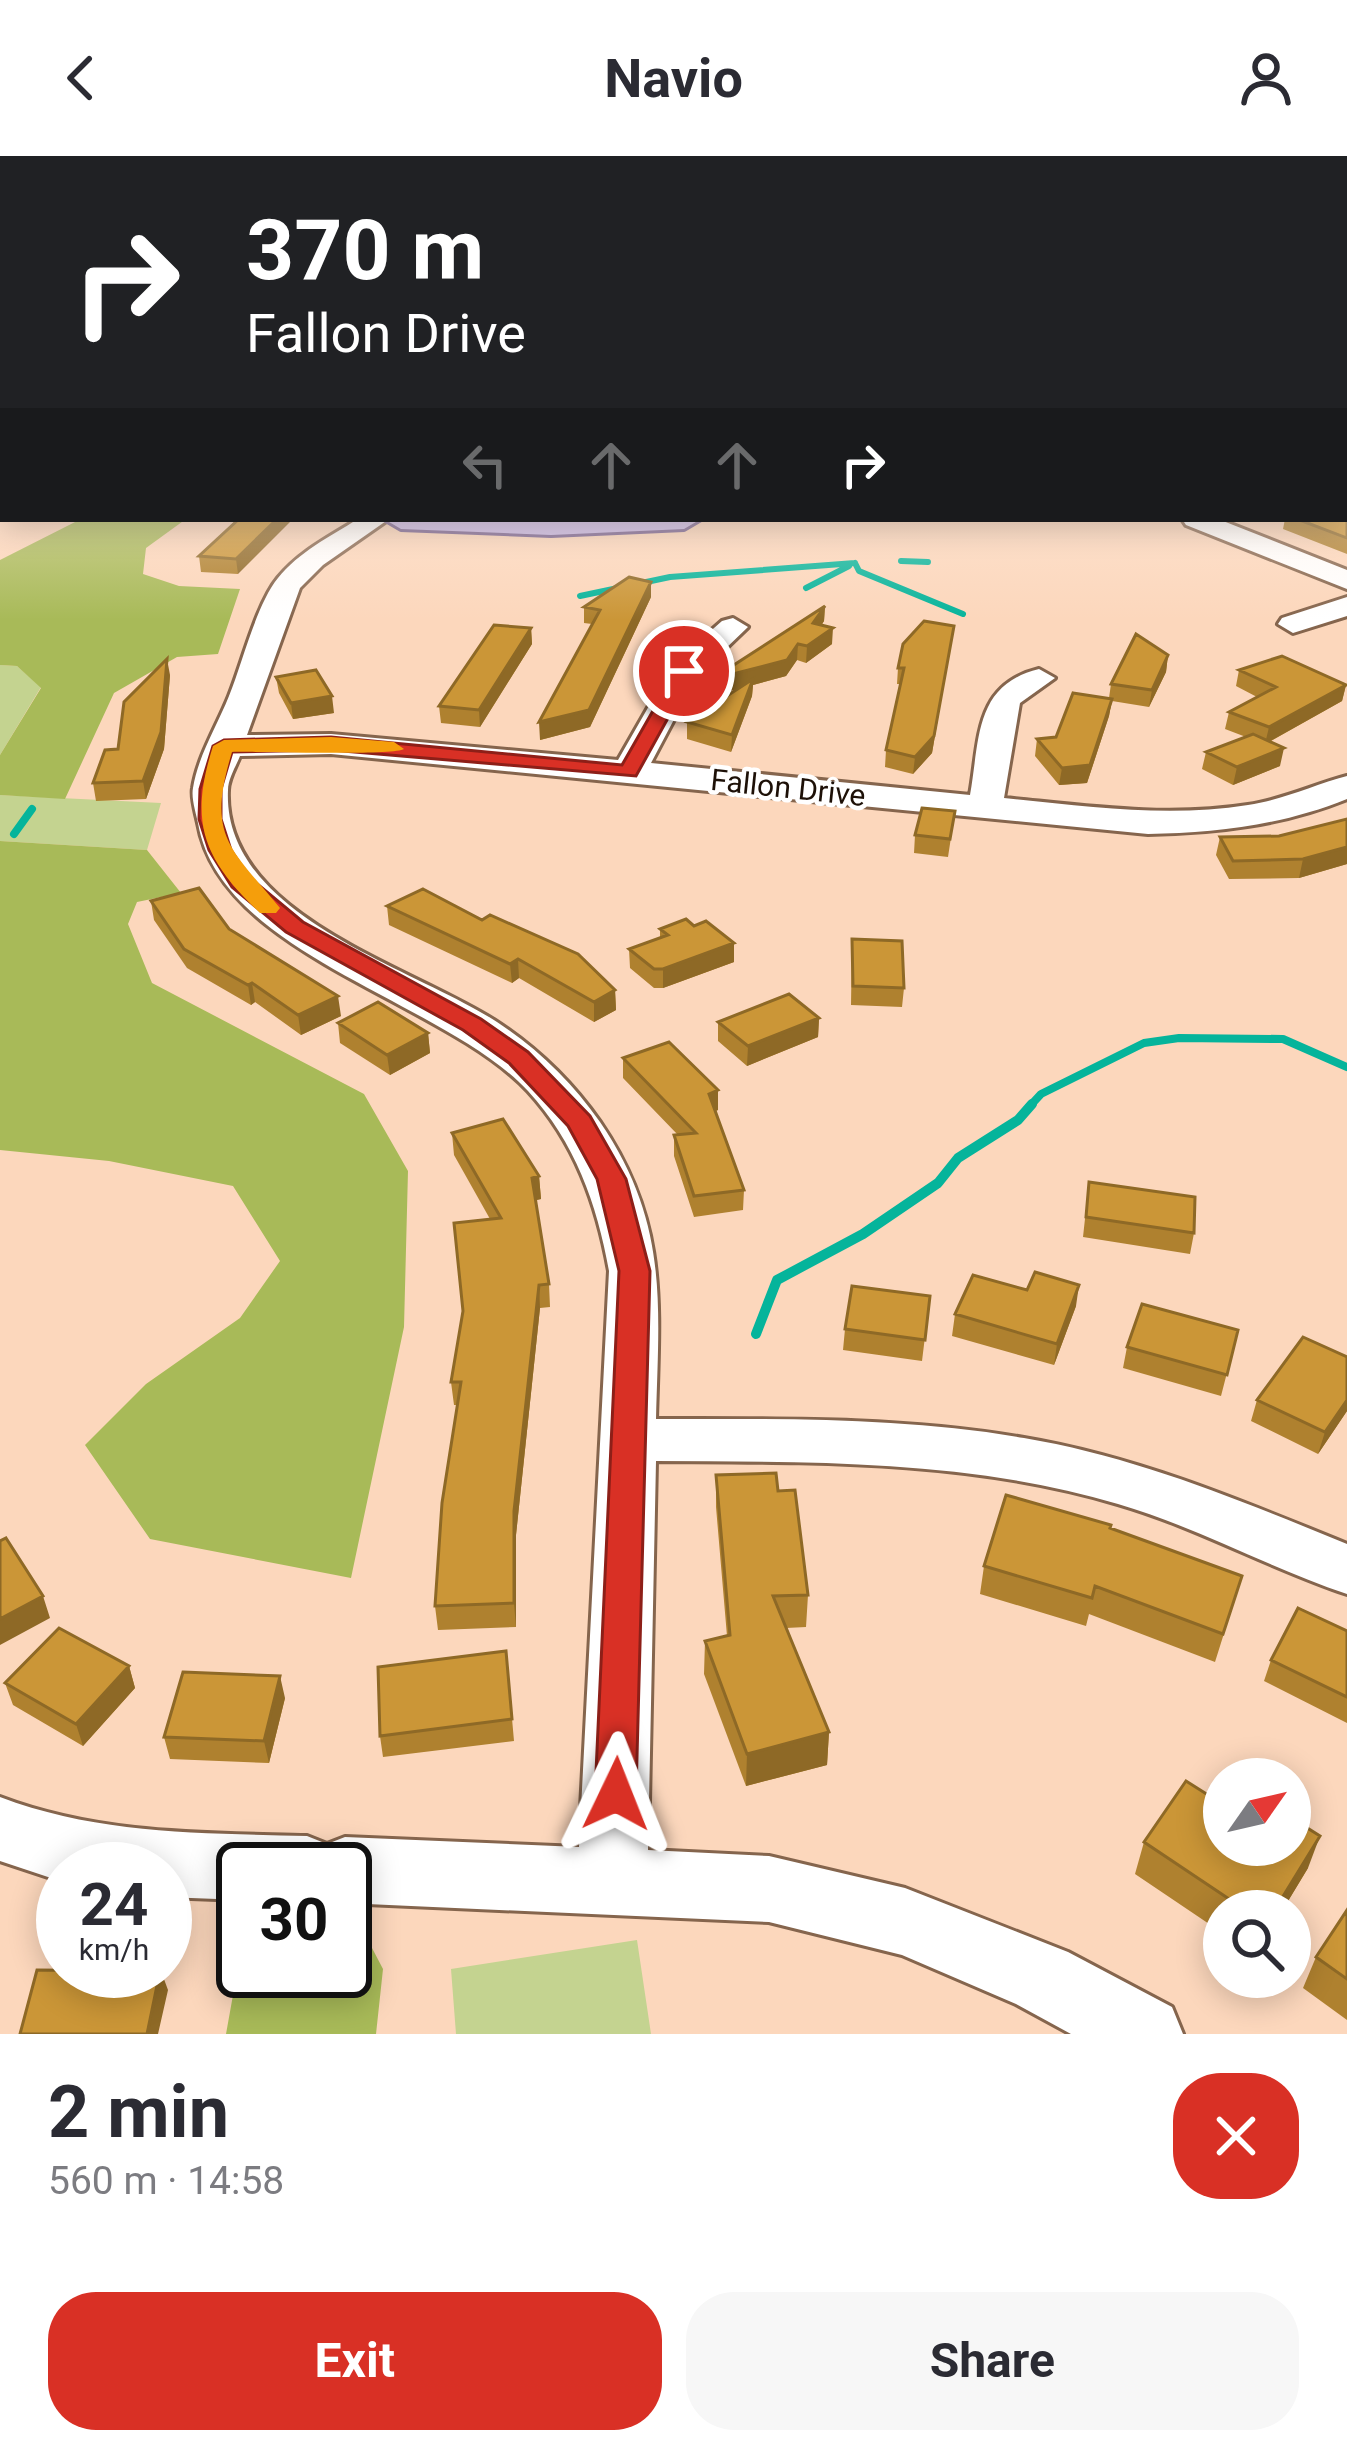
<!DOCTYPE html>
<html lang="en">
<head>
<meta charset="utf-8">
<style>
  :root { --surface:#fff; --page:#f7f7f7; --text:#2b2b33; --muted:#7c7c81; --accent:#d93025 }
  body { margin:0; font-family:Roboto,sans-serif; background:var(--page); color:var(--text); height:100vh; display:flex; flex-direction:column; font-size:45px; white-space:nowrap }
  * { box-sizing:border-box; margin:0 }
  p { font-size:39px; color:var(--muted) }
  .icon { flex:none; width:66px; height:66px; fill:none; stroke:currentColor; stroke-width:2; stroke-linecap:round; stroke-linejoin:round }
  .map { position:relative; height:1878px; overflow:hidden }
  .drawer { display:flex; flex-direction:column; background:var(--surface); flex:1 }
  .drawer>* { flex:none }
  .banner { position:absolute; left:0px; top:0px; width:1347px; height:366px; box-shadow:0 6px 30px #0003; background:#202124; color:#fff; overflow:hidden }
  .needle { width:78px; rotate:56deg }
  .controls { position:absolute; left:1203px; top:1602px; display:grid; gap:24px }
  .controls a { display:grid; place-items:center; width:108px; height:108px; border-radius:50%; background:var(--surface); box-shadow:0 6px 30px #0003; font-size:60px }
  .speed { position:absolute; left:36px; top:1686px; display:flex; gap:24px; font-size:60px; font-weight:700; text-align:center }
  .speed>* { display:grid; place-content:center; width:156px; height:156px; border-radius:50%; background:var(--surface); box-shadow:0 6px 30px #0003; line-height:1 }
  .speed small { font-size:30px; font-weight:400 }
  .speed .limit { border:6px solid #111; border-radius:18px; background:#fff; color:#111 }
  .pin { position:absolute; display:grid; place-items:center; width:102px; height:102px; color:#fff; margin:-51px; border:6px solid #fff; border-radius:50%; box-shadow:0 3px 12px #0007 }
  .me { position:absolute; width:132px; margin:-66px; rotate:2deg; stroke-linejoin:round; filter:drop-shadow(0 0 9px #0008) }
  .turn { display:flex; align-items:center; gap:42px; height:252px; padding:0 48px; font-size:54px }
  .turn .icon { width:156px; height:156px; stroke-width:2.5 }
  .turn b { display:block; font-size:84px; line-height:102px }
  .lanes { display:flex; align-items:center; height:114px; padding:0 48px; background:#0003; justify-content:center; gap:60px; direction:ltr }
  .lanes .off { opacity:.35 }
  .round { display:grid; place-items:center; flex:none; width:126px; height:126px; border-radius:48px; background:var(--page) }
  .overview { display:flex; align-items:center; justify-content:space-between; height:204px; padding:0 48px }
  h1 { font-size:72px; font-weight:700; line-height:90px }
  .action { display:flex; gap:24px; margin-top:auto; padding:24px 48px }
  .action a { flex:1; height:138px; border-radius:48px; background:var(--accent); color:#fff; font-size:48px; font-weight:700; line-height:138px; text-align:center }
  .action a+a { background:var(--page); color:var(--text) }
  header { display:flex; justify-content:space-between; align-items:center; height:156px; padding:0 48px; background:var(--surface); font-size:54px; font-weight:700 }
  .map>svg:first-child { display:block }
  .green { fill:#c4d390 }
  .forest { fill:#a8ba58 }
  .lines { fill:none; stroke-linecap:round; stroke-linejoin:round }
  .stream-far2 { stroke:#05b49b; stroke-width:6 }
  .stream-far1 { stroke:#05b49b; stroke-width:8 }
  .stream { stroke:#05b49b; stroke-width:10 }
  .minor-casing { stroke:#85654d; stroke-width:6 }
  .major-casing { stroke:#755f91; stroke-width:6 }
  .minor { fill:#fff; fill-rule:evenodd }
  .major { fill:#c8b8e9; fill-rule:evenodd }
  .wall { fill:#af812f }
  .shaded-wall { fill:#8e6926 }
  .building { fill:#cb9637; stroke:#8e6926; stroke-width:3 }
  .route { fill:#d93025; stroke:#8d1f18; stroke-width:3 }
  .slow { fill:#f59e0b }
  .labels { text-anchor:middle; stroke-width:9; stroke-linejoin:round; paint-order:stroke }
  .far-street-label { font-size:30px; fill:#1d1007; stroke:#fff }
</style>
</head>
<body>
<header><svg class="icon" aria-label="back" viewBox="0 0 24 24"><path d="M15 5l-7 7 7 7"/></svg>Navio<svg class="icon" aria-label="person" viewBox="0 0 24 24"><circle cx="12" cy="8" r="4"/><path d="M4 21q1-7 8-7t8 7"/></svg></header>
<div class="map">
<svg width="1347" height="1878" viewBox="0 0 1347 1878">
  <rect width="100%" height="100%" fill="#fcd7bc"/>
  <path class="green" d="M0,509L17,510L41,531L0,599Z
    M0,639L161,647L147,694L0,685Z
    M637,1784L651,1878H456L451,1813Z"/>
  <path class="forest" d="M81,363H186L146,392L143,418L179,430L240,433L218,498L177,501L114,537L65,643L0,639V599L41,532L17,510L0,509V404Z
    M0,685L147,694L181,737L137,746L128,768L152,827L364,938L408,1015L404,1171L351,1422L150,1383L85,1289L146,1228L240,1162L280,1105L233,1030L109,1005L0,994Z
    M345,1784L372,1792L383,1813L376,1878H226L242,1789L243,1815H345Z"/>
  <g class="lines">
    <path class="stream-far2" d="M901,405L928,406
      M855,407L859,415L963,458
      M806,432L849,410
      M580,440L670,421L855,407"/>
    <path class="stream-far1" d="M14,678L32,653
      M1029,951L1041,938L1144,887L1179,882L1283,883L1347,911"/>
    <path class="stream" d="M756,1178L777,1124L863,1078L938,1027L958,1002L1018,964L1032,948"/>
    <g class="minor-casing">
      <path id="minor" d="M0,296H3L0,311Z
        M358,363H389L323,409L300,432L247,579L331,578L618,604L673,508L722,465L733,462L748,471L697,520L651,607L970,639C980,583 974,529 1039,513L1055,522L1020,547L1004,642C1086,650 1166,662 1248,649C1283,644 1313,629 1347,620V643C1283,669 1216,677 1148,678L331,598L240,600C236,610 228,623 228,634C222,760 413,811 497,866C538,893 572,926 600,966C669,1067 659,1148 656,1263C779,1263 903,1261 1024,1282C1137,1301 1242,1345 1347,1388V1438C1269,1412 1197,1371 1118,1348C968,1303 810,1306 656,1305L648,1694L769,1700L905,1732L1068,1796L1172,1851L1183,1878H1071L1016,1848L902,1799L769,1766L345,1747V1713H243V1744L165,1741V1713H63V1726L0,1705V1641C100,1679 202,1677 307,1680L327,1688L345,1681L579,1691L609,1115C597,1048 575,986 528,935C443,844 220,799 198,667C196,657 191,642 193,632C198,600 217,570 229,540C242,508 257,447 278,422C299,396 329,381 358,363Z
        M1182,363H1218L1347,414V433L1186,369Z
        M1347,441V460L1293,477L1278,468L1282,462Z"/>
    </g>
    <g class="major-casing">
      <path id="major" d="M1344,215H1347L1344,232Z
        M384,363H701L684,373L551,379L401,373Z"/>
    </g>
    <use href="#minor" class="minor"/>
    <use href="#major" class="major"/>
  </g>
  <path class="wall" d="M1347,333V398L1283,373L1285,363H1344Z
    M239,363L238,418L201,416L199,400Z
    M651,441L590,571L540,584L592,468L584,467V451Z
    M825,450L824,465L821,470L832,488L806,507L797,504L786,520L753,529L752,540L731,596L687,583V566L737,533L721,537L720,518Z
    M954,470L932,597L913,618L885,611L886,594L901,528H897L898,512Z
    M531,472L532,488L480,571L441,567L439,550Z
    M1168,499L1166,516L1149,551L1112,545L1109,560L1087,627L1059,629L1035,600L1037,583L1056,581L1109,542L1111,528Z
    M1239,514L1346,529L1342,545L1269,586L1280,610L1233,629L1202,613L1206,596L1246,581L1225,573L1229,556L1257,541L1236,530Z
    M170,519L164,593L146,643L96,645L93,627Z
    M276,521L334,557L293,563L279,537Z
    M955,655L948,701L914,697L915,679Z
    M1347,663V708L1299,722L1229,723L1216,699L1220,681L1279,680Z
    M151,745L229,773L341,860L301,879L255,846L251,849L187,812L154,764Z
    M387,750L615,834L616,854L594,866L519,822L512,827L389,769Z
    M694,770L734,787V806L663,832H654L630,812L629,793L660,782V773Z
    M852,783L904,832L902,851L851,849Z
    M819,862L818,881L747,910L718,885V866Z
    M338,867L428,877L430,897L390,919L340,887Z
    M623,902L718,954L715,955L744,1034L743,1054L694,1061L674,1000V979H678L623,922Z
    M452,977L539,1020L541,1043L535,1044L549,1128L550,1151L540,1152L516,1379V1471L438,1474L435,1450L457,1249H454L451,1226L490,1063L454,999Z
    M1089,1026L1194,1077L1190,1098L1083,1081Z
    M930,1140L922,1205L843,1194L845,1173Z
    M1076,1150L1054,1209L952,1180L955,1158Z
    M1238,1174L1221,1240L1123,1212L1127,1191Z
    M1347,1201V1255L1318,1298L1251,1265L1257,1244Z
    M716,1319L778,1335L808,1439L806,1471L786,1472L829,1576L827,1609L746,1630L704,1518L705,1485L727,1480L716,1351Z
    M1110,1372L1242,1420L1215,1506L1089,1458L1086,1470L980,1438L984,1410Z
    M1347,1475V1567L1264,1525L1271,1504Z
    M506,1495L514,1585L383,1601L380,1580Z
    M129,1510L135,1532L83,1590L13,1549L5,1527Z
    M285,1542L269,1607L170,1603L164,1581Z
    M1144,1686L1308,1712L1282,1755H1224V1778L1135,1718Z
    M1347,1754V1864L1303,1832L1316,1801Z"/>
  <path class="shaded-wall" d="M277,363H293L238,418L236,403Z
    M651,426V441L590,571L540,584L539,566Z
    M825,450L824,465L812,483L813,467Z
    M954,470L932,597L913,618L915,601Z
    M531,472L532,488L480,571L479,554Z
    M833,472L832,488L806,507L807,490Z
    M798,488L797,504L786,520L753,529L752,540L731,596L732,579L750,530L721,537V521Z
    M1168,499L1166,516L1149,551L1152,534Z
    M167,503L170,519L164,593L146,643L143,625Z
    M1346,529L1342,545L1265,588L1269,571Z
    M332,540L334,557L293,563L291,547Z
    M1112,543L1109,560L1087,627L1059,629L1062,612Z
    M1284,592L1280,610L1233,629L1237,611Z
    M1347,691V708L1299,722L1303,703Z
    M734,787V806L663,832V813Z
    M518,803L519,822L512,827L510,808Z
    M252,827L255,846L251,849L248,829Z
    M615,834L616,854L594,866V846Z
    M338,840L341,860L301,879L298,859Z
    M819,862L818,881L747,910L748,890Z
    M428,877L430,897L390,919L387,899Z
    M718,934V954L708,958L709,938Z
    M539,1020L541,1043L533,1045L532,1022Z
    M539,1129L540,1152L516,1379V1471L514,1447V1355Z
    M1079,1129L1076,1150L1054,1209L1057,1188Z
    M1347,1244V1255L1318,1298L1325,1276Z
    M43,1440L50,1462L0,1489V1463Z
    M129,1510L135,1532L83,1590L76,1568Z
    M280,1520L285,1542L269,1607L264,1585Z
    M829,1576L827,1609L746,1630L747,1598Z
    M1320,1680L1308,1712L1282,1755H1274Z
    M161,1815L168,1834L158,1878H147Z"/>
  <path class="building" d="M0,201H3V275L0,274Z
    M3,305V332L0,334V308Z
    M1344,333H1347V382L1297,363H1344Z
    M239,363H277L236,403L199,400Z
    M629,421L651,426L589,554L539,566L600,454L584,451Z
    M825,450L813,467L833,472L807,490L798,488L787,504L721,521L720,518Z
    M924,465L954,470L934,580L915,601L886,594L904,512H898L903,488Z
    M494,469L531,472L479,554L439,550Z
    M1136,478L1168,499L1152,534L1111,528Z
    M1282,500L1346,529L1269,571L1229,556L1276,531L1239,514Z
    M167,503L161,576L143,625L93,627L105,594L118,593L124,546Z
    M316,514L332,540L291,547L276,521Z
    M753,523L732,579L687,566Z
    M1073,537L1112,543L1090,609L1062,612L1037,583L1056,581Z
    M1253,578L1284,592L1237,611L1206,596Z
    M922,652L955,655L950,683L915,679Z
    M1347,663V691L1303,703L1233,705L1220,681L1279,680Z
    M199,732L229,773L338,840L298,859L252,827L248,829L184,793L151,745Z
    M423,733L482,764L490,759L578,798L615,834L594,846L518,803L510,808L387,750Z
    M686,763L694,770L706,765L734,787L663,813H654L629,793L668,779L660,773Z
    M852,783L902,785L904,832L853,830Z
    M789,838L819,862L748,890L718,866Z
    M378,846L428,877L387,899L338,867Z
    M669,886L718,934L709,938L744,1034L694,1040L674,979L696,977L623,902Z
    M503,963L539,1020L532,1022L549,1128L539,1129L514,1355V1447L435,1450L442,1347L461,1226H451L463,1155L454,1067L501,1062L452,977Z
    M1089,1026L1195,1041L1194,1077L1086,1061Z
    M1035,1116L1079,1129L1057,1188L955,1158L973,1119L1027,1134Z
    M852,1130L930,1140L925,1184L845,1173Z
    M1142,1148L1238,1174L1227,1219L1127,1191Z
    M1303,1181L1347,1201V1244L1325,1276L1257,1244Z
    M776,1317L778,1335L795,1334L808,1439L773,1440L829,1576L747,1598L705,1485L730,1479L716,1319Z
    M1006,1339L1111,1369L1110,1372L1242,1420L1223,1478L1095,1430L1092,1442L984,1410Z
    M6,1382L43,1440L0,1463V1385Z
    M1298,1452L1347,1475V1541L1271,1504Z
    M59,1472L129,1510L76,1568L5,1527Z
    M506,1495L512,1563L380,1580L378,1511Z
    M183,1516L280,1520L264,1585L164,1581Z
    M1186,1625L1224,1649V1689H1290V1661L1320,1680L1274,1755H1247L1144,1686Z
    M1347,1754V1823L1316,1801Z
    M37,1814L160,1815L147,1878H20Z"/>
  <linearGradient id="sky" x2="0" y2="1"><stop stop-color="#4db4c9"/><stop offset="0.43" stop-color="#feede1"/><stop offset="1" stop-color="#feede1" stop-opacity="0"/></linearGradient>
  <rect width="1347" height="464" fill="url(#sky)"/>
  <path class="route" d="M678,511L694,515L636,620L331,594L232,596L221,633V663L231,694L249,721L303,766L481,863L528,896L590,960L626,1023L650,1115L636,1638L630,1651L616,1656L601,1651L595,1638L619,1115L597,1023L568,970L509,907L463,874L286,776L232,731L209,694L199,663L200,633L213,590L224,584L331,581L622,609Z"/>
  <path class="slow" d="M331,581L394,586L404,593C394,600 258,595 232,596C206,681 230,691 280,752L276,757H260C202,702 189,666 213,590L224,584Z"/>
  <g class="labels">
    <g class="far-street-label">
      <text transform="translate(788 632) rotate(6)" y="10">Fallon Drive</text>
    </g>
  </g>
</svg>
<div class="controls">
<a><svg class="needle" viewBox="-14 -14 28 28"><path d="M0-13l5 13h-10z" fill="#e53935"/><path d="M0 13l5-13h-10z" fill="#7c7c81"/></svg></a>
<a><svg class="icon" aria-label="search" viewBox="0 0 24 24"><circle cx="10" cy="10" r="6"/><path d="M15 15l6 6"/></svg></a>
</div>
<div class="speed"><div>24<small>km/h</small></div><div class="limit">30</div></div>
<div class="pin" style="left:684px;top:515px;background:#d93025"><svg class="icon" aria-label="arrive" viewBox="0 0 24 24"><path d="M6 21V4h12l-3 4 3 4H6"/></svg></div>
<svg class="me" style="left:616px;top:1638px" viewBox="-20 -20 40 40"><path d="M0-17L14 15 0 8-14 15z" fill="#d93025" stroke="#fff" stroke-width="4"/></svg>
<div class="banner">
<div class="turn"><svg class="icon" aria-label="right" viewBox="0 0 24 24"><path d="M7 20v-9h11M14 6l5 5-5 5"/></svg><div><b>370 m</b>Fallon Drive</div></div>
<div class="lanes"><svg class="icon off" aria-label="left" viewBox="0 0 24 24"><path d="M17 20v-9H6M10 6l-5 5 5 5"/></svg><svg class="icon off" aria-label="ahead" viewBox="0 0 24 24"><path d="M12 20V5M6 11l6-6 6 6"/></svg><svg class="icon off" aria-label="ahead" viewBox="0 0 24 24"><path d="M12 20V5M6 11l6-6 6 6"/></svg><svg class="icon" aria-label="right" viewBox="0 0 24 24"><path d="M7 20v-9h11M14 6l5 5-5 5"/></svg></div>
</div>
</div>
<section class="drawer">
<div class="overview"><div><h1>2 min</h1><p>560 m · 14:58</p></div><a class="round" style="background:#d93025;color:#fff"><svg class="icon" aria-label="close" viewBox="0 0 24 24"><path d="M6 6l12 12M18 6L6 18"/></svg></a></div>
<div class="action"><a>Exit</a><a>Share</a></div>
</section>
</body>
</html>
